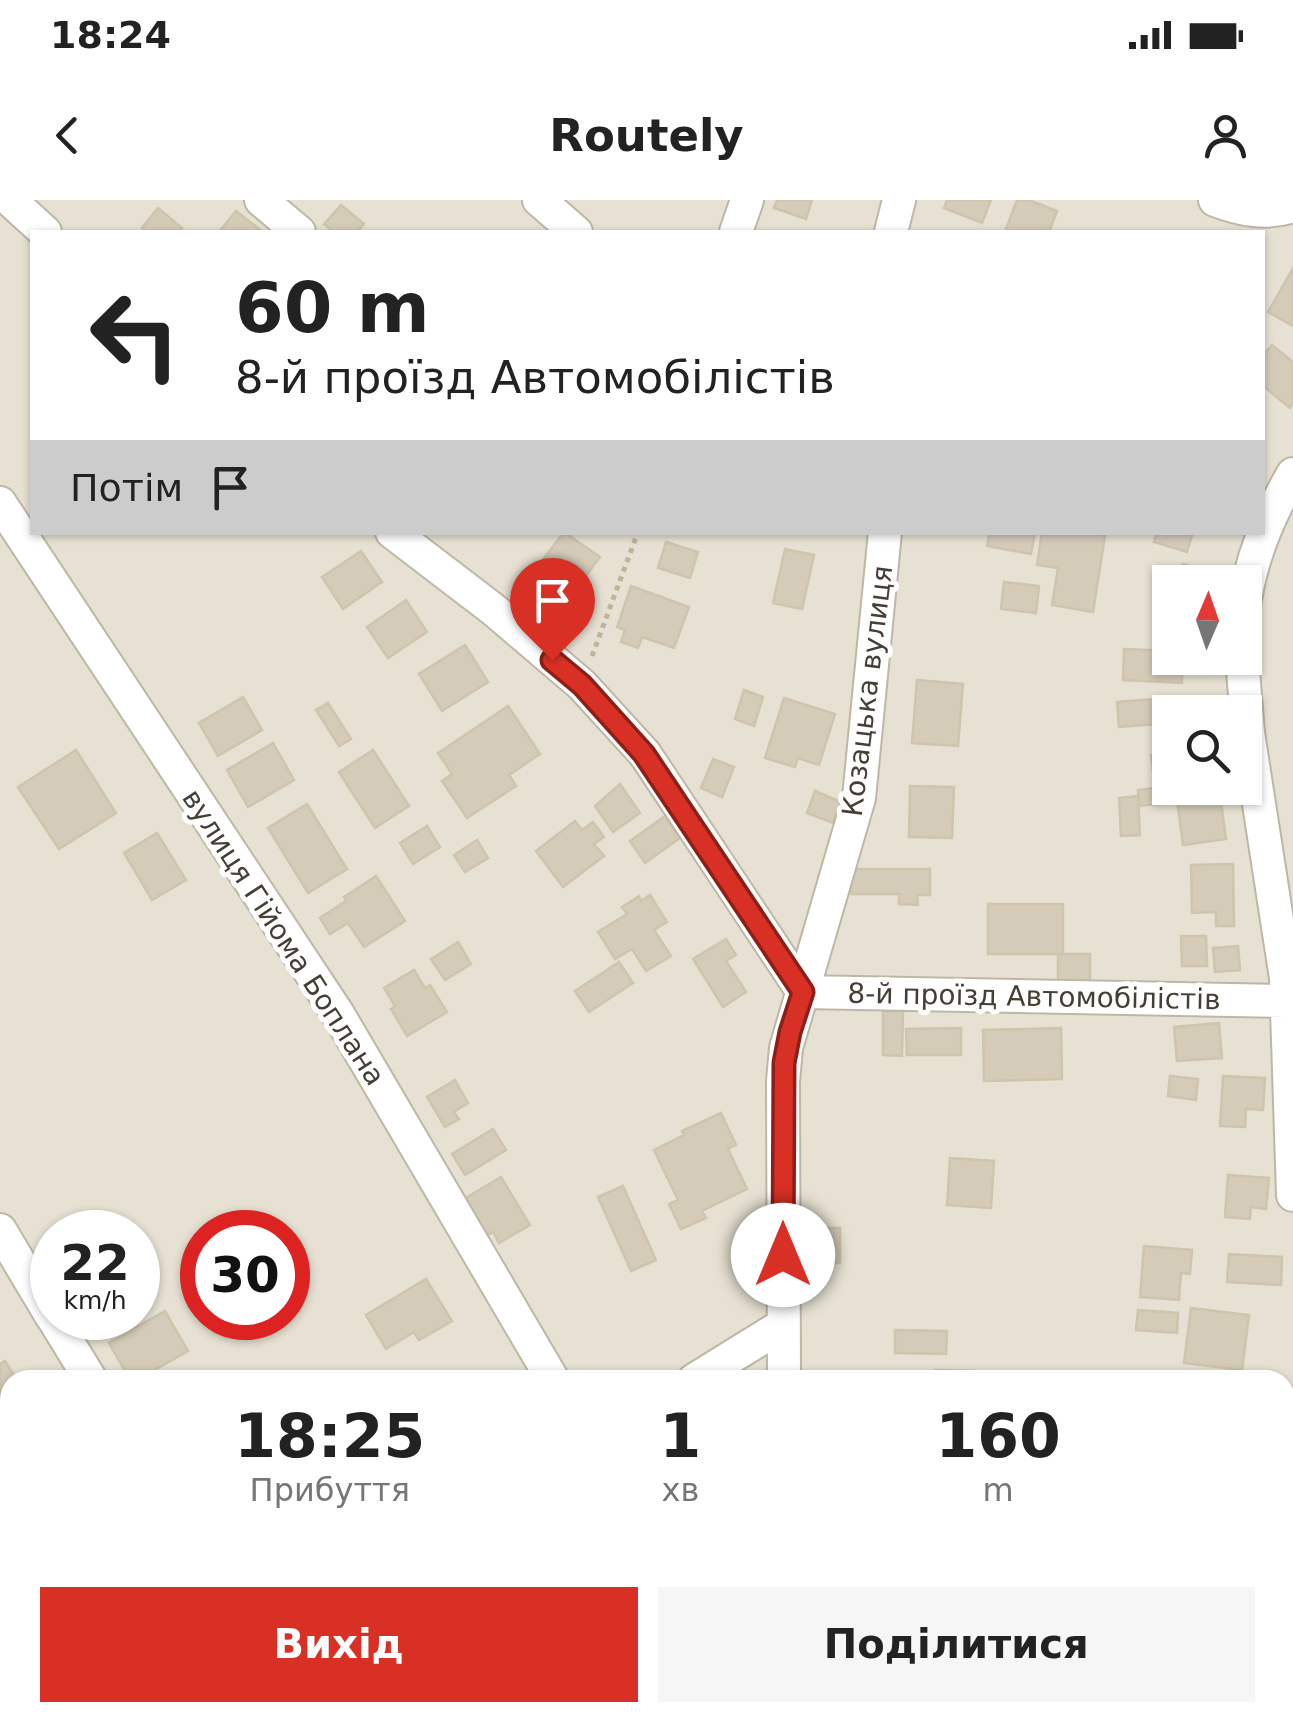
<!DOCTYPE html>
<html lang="uk">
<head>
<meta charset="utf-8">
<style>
  :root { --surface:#fff; --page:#f6f6f6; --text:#222; --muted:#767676; --accent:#d93025 }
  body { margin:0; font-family:"DejaVu Sans",sans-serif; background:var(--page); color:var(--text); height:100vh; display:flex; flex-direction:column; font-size:38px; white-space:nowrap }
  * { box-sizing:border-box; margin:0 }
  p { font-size:32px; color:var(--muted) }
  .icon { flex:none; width:55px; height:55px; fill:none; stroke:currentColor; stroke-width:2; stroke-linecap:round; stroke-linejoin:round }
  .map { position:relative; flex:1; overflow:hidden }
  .panel { position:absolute; left:0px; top:1170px; width:1295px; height:352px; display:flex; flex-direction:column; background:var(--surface); border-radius:30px 30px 0 0; box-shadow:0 2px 8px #0004 }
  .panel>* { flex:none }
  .banner { position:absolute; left:30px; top:30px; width:1235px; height:305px; border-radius:0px; box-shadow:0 2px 8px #0004; background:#fff; color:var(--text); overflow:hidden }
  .needle { width:65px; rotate:2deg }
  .fabs { position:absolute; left:1152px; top:365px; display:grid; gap:20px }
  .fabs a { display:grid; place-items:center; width:110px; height:110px; border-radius:0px; background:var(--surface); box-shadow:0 2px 8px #0004; font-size:50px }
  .speed { position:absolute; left:30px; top:1010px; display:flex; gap:20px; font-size:50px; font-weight:700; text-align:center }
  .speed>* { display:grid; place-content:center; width:130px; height:130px; border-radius:50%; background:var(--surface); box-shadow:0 2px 8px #0004; line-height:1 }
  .speed small { font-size:25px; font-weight:400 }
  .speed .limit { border:15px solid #d22; background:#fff; color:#111 }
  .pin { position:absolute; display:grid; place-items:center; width:85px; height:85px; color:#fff; margin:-102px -42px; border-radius:50% 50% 50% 0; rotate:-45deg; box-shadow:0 0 10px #0007 }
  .pin .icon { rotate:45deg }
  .me { position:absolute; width:110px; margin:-55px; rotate:0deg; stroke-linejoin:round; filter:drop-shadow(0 0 8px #0008) }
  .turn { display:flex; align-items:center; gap:35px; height:210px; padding:0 40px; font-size:45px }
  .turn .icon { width:130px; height:130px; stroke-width:2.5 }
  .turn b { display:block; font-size:70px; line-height:85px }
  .then { display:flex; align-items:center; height:95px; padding:0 40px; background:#0003; gap:20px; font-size:38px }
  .eta { display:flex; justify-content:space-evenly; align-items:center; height:170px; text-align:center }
  .eta b { font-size:60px; font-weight:700; line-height:70px }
  .cta { display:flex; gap:20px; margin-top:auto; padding:20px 40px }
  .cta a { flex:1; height:115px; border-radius:0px; background:var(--accent); color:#fff; font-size:40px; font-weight:700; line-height:115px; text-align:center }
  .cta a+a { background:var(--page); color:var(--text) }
  .status { display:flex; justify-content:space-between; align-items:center; height:70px; padding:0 50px; background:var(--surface); direction:ltr }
  .status svg { height:28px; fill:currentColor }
  header { display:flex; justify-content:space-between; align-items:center; height:130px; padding:0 40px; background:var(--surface); font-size:45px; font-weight:700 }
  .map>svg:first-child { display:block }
  .residential { fill:#e6e1d2; fill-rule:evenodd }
  .building { fill:#d4cbb9; stroke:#cfc4ac; stroke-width:2.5 }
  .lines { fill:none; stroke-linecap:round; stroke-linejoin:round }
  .minor-casing { stroke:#beb7a6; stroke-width:36 }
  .path { stroke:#c0b497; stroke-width:5; stroke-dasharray:5 5; stroke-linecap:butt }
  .minor { stroke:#fff; stroke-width:32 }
  .route-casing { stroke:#8d1f18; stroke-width:25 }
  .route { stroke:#d93025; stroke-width:18 }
  .labels { text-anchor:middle; stroke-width:10; stroke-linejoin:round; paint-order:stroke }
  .street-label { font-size:28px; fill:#443f34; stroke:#fff }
</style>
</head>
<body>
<div class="status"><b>18:24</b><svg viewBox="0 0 49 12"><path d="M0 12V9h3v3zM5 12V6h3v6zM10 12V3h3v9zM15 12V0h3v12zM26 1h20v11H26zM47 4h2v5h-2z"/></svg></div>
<header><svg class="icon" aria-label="back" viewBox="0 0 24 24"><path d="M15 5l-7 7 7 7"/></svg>Routely<svg class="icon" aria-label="person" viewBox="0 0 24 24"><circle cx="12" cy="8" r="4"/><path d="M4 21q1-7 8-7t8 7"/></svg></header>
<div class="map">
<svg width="1293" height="1522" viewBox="0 0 1293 1522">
  <rect width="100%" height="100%" fill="#f2efe4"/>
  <path class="residential" d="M0,0H1293V1522H0ZM32,32H1262V332H32ZM1170,382H1245V458H1170ZM1170,512H1245V588H1170ZM52,1032H138V1118H52ZM202,1032H288V1118H202ZM10,1180H1285V1512H10Z"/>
  <path class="building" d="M777,0H812L806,19L774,8Z
    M947,0H991L982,23L944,8Z
    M1017,0H1029L1057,11L1049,32H1005Z
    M341,5L364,24L357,32H334L324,24Z
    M158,8L182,28L178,32H146L142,28Z
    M236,11L263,32H219Z
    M1293,68V126L1268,112Z
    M1272,145L1293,162V204L1290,208L1262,185V156Z
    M564,332L600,357L567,401L532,374Z
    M990,332H1035L1031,354L987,346Z
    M1042,332H1087L1105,336L1093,412L1052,405L1058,368L1037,365Z
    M1157,332H1193L1187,352L1154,342Z
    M666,342L698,352L690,378L658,368Z
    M785,349L814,355L802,409L773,403Z
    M361,351L382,382L343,409L322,377Z
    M1183,364L1213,373L1210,382H1200L1180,376Z
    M1004,382L1039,386L1036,413L1001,409Z
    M631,386L689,407L674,448L642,437L638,448L621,442L625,430L617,427Z
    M406,400L427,432L388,458L367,427Z
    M465,445L488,482L442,511L419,474Z
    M1124,449L1170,451V458H1183L1182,483L1123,480Z
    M917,480L963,484L958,546L912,543Z
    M744,490L763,497L754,526L735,519Z
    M243,497L262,530L218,556L199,523Z
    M784,498L835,514L819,565L798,558L795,567L765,558Z
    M1155,499L1157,524L1119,527L1117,502Z
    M328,503L351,539L339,546L316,510Z
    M508,506L540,554L509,575L516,586L467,618L442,581L452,574L438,553Z
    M273,543L294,580L248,607L227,570Z
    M76,550L116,613L59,649L18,587Z
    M373,550L409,606L375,628L339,572Z
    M1170,552V587L1168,588L1169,603L1139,606L1138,590L1155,588L1151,555Z
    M713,559L734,567L722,597L701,588Z
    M620,584L640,613L613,632L595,606Z
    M910,586L954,587L952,638L909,637Z
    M1209,588H1219L1226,639L1183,645L1176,592Z
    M815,591L841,602L833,623L807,613Z
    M1138,596L1140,635L1121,636L1119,598Z
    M307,604L347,669L308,693L268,628Z
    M665,616L680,638L645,663L630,641Z
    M575,621L582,630L593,622L604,637L594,644L604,656L563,687L536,651Z
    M427,626L440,647L413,664L400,643Z
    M157,633L186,680L152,700L124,653Z
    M477,640L488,658L465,672L454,655Z
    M1233,664L1234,726H1216V712L1192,713L1191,665Z
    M851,669H930V695H917L918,705L899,704V694H851Z
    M376,676L405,721L364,747L348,723L330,734L320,718L346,701L344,697Z
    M650,695L667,722L654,730L671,756L646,771L632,749L615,759L598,732L627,714L622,707L639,696L641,701Z
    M988,704H1063V754H988Z
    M1181,736H1206L1207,766H1182Z
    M726,739L736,755L726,761L746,792L723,807L693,759Z
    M458,742L471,764L445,780L431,759Z
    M1238,746L1240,770L1215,772L1213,748Z
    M1058,754H1090V780L1058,781Z
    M619,762L633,783L589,812L575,791Z
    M414,770L425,788L430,785L447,812L407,836L391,809L395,806L384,788Z
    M883,811H903L902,856L883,855Z
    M1219,823L1222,858L1177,861L1174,827Z
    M961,828V855H907L906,829Z
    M1061,828L1062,879L984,881L983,830Z
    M1170,876L1198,879L1196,900L1168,896Z
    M1223,876L1265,878L1263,910L1246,909L1245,927L1220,926Z
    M455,880L468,903L454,912L459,919L445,927L427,897Z
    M721,913L736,945L728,949L747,989L702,1011L706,1018L681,1029L669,1004L678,1000L654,950L684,935L682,931Z
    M493,929L506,950L465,975L452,954Z
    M950,958L994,961L991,1008L947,1005Z
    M1228,975L1269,978L1266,1009L1251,1007L1250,1019L1225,1017Z
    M501,977L530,1025L499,1043L493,1032L486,1036L464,999Z
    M623,986L656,1060L631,1071L598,997Z
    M811,1028H840V1063H811Z
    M1144,1046L1192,1050L1190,1074L1181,1073L1179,1100L1140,1097Z
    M1229,1054L1282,1057L1281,1085L1227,1082Z
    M426,1079L452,1121L419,1140L414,1132L386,1149L366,1115Z
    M1191,1108L1249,1115L1242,1170L1184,1163Z
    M1138,1110L1178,1113L1177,1133L1136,1130Z
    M165,1111L188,1151L137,1180H130L109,1143Z
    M895,1130L947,1131L946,1154L895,1153Z
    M5,1161L17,1180H10V1225L0,1232V1164Z
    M936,1170L975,1171V1180H936Z
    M1202,1172L1255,1177V1180H1201Z
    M363,1512H408L413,1522H363L359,1514Z
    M936,1512H983V1522H937Z
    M1203,1512H1260L1261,1522H1204Z"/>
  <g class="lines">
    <g class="minor-casing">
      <path id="minor" d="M10,0L45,32
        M261,0L299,32
        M539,0L576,32
        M1215,0C1241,10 1266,15 1293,6
        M736,32L747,0
        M891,32L899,0
        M0,303L338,814L553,1180
        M392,332L494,410L582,485L645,554L803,792L1288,801
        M1245,400C1252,355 1270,313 1293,274
        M1242,458L1248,533L1286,778L1293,995
        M0,1030L52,1117
        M53,1118L91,1180
        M694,1180L783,1125
        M784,1180L783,881L786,848L859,598L885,332
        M290,1512L295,1522
        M793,1512L794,1522"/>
    </g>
    <path class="path" d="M592,456L638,332"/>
    <use href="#minor" class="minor"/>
  </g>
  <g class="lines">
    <g class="route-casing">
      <path id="route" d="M552,460L582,485L644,554L803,792L790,832L784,863L783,1055"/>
    </g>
    <use href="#route" class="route"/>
  </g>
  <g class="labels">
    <g class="street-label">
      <text transform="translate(867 491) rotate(-83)" y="10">Козацька вулиця</text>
      <text transform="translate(284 737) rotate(57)" y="10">вулиця Гійома Боплана</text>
      <text transform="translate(1034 796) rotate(1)" y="10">8-й проїзд Автомобілістів</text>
    </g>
  </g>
</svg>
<div class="fabs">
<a><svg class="needle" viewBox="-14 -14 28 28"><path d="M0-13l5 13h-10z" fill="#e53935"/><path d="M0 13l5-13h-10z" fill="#767676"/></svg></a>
<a><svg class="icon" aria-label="search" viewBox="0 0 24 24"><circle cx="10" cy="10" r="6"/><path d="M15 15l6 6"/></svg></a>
</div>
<div class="speed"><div>22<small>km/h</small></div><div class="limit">30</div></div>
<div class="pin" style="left:552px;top:460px;background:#d93025"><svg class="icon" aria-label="arrive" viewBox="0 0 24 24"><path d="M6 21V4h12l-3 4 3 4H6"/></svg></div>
<svg class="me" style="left:783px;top:1055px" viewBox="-20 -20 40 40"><circle r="19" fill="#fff"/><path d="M0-13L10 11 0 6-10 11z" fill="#d93025"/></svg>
<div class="banner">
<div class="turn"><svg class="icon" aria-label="left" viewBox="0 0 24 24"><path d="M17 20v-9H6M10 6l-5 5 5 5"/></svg><div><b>60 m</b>8-й проїзд Автомобілістів</div></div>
<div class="then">Потім<svg class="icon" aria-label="arrive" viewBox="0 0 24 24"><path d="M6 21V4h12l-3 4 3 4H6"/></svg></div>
</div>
<section class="panel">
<div class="eta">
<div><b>18:25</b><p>Прибуття</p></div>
<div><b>1</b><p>хв</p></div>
<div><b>160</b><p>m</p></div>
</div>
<div class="cta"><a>Вихід</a><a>Поділитися</a></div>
</section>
</div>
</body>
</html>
